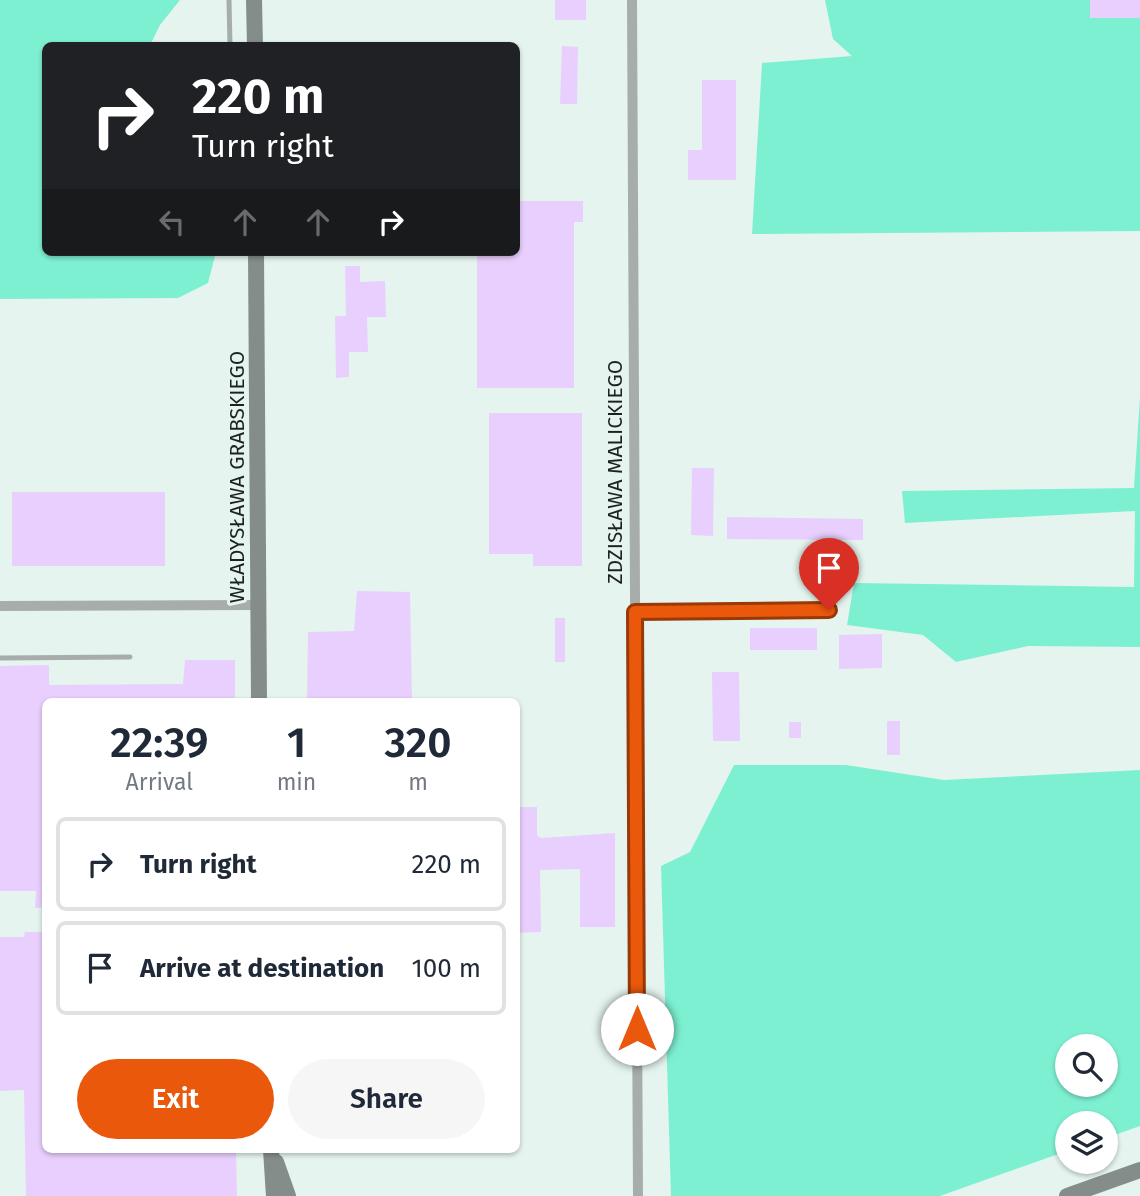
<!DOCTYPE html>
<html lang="en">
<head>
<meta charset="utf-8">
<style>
  :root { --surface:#fff; --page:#f6f6f7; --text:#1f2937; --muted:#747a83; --line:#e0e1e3; --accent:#ea580c }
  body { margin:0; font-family:"Fira Sans",sans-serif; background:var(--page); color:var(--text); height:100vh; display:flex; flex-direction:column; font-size:26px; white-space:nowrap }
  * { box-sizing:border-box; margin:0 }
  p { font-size:23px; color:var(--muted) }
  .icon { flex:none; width:38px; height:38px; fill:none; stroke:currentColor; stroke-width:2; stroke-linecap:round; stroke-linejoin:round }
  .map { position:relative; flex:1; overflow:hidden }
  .sheet { position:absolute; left:42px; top:698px; width:478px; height:455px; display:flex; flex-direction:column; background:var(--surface); border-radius:10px; box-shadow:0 2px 5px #0004 }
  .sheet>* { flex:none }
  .hud { position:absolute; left:42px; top:42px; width:478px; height:214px; border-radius:10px; box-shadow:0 2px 5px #0004; background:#202124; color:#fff; overflow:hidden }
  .fabs { position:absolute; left:1055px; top:1034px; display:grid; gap:14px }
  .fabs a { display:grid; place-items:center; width:63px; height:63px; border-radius:50%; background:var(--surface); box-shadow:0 2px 5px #0004; font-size:35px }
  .pin { position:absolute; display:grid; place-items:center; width:60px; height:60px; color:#fff; margin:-72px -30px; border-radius:50% 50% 50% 0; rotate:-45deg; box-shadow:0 0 7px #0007 }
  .pin .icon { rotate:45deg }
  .me { position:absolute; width:77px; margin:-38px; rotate:0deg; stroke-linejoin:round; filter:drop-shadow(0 0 5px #0008) }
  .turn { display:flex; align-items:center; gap:24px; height:147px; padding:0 35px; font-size:32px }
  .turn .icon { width:91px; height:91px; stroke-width:2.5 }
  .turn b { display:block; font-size:49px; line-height:60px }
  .lanes { display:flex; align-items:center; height:66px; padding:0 35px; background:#0003; justify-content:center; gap:35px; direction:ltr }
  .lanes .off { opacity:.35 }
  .eta { display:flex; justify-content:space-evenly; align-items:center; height:119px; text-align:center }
  .eta b { font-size:42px; font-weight:600; line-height:49px }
  .cta { display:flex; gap:14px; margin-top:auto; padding:14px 35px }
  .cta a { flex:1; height:80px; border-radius:42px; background:var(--accent); color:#fff; font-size:28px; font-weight:600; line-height:80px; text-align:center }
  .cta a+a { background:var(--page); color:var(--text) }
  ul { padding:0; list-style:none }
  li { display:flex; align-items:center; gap:21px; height:94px; margin:0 14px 10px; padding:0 21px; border:4px solid var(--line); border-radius:10px }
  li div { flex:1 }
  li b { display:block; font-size:26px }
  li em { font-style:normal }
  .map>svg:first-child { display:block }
  .green { fill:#7ef0d2; fill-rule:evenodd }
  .building { fill:#e9cffd }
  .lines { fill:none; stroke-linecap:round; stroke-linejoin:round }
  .lane { stroke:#a7adab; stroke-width:5 }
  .street { stroke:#a7adab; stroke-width:10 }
  .secondary { stroke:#848d8a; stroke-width:16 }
  .route-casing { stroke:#983908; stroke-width:18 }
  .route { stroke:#ea580c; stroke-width:12 }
  .labels { text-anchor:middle; stroke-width:6; stroke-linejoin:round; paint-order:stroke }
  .street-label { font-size:21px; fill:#1c2220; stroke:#e5f4ef }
</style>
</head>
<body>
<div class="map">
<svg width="1140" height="1196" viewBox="0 0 1140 1196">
  <rect width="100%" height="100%" fill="#e5f4ef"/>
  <path class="green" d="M0,0H180L160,25L150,45L46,46V252H216L208,283L178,298L0,299Z
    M825,0H1090V18H1140V231L752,234L762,63L852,56L833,39Z
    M1140,397V647L1028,646L956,662L923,635L847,625L854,583L1134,587L1135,511L905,523L902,491L1134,488Z
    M734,765H846L944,780L1140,770V1126L1106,1138V1124H1068L1067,1151L940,1196H671L661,866L690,852ZM1068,1046H1106V1085H1068Z"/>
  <path class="building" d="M555,0H586V20H555Z
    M1090,0H1140V18H1090Z
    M562,46L578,47L577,104H560Z
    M702,80H736V180H688V150H702Z
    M516,201H583V222H574V388H477V252H516Z
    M345,266H360V282L385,281L386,317H367L368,352H349V377L336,378L335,316H346Z
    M489,413H582V566H533V554H489Z
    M692,468H714L713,536L691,535Z
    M12,492H165V566H12Z
    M727,517L863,519V540L727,539Z
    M357,591L410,592L412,702H307L308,632L354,631Z
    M555,618H565V662H555Z
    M750,628H817V650H750Z
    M882,634V668L839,669V635Z
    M185,660H235V702H46V907L35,908L36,891H0V666L49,665V685L183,684Z
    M712,672H739L740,741H713Z
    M887,721H900V755H887Z
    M789,722H801V738H789Z
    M519,807H537V835L541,838L615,833V927H580V869L540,870L541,932L517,933L516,835H520Z
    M25,932H46V1150H236L237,1196H26L24,1090L0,1091V937H24Z"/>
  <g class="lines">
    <path class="lane" d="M229,0L230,46
      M635,612L829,610
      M0,658L130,657"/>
    <path class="street" d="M632,0L638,1196
      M0,606L259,605"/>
    <path class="secondary" d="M254,0L255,46
      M256,252L259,702
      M271,1150L274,1196
      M276,1162L288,1196
      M1067,1196L1140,1170"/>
  </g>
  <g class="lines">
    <g class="route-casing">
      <path id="route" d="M637,1029L635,612L829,610"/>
    </g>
    <use href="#route" class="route"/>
  </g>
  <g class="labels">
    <g class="street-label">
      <text transform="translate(615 472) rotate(-90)" y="7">ZDZISŁAWA MALICKIEGO</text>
      <text transform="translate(237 477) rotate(-90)" y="7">WŁADYSŁAWA GRABSKIEGO</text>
    </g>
  </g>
</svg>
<div class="fabs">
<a><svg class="icon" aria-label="search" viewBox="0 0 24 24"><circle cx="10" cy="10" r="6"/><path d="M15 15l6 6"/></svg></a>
<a><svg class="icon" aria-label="layers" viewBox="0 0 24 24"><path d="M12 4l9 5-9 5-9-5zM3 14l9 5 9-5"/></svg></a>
</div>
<div class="pin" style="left:829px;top:610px;background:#d93025"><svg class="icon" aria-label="arrive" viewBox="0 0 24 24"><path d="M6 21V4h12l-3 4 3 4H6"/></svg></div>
<svg class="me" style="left:637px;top:1029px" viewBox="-20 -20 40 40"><circle r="19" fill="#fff"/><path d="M0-13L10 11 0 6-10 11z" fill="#ea580c"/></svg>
<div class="hud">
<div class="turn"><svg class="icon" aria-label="right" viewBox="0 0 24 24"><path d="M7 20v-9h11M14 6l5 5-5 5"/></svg><div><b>220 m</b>Turn right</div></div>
<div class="lanes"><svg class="icon off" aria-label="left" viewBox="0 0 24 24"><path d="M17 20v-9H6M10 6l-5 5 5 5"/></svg><svg class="icon off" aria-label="ahead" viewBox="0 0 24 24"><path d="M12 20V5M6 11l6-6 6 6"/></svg><svg class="icon off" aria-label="ahead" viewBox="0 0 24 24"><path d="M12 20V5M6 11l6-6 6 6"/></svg><svg class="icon" aria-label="right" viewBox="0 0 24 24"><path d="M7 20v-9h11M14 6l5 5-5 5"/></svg></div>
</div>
<section class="sheet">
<div class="eta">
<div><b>22:39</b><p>Arrival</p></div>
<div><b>1</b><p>min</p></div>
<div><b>320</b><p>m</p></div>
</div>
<ul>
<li><svg class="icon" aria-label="right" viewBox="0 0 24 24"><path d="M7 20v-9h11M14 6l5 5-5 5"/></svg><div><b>Turn right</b></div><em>220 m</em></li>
<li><svg class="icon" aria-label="arrive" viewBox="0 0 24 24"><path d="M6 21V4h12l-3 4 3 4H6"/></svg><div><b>Arrive at destination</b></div><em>100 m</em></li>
</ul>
<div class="cta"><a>Exit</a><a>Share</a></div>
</section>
</div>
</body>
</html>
